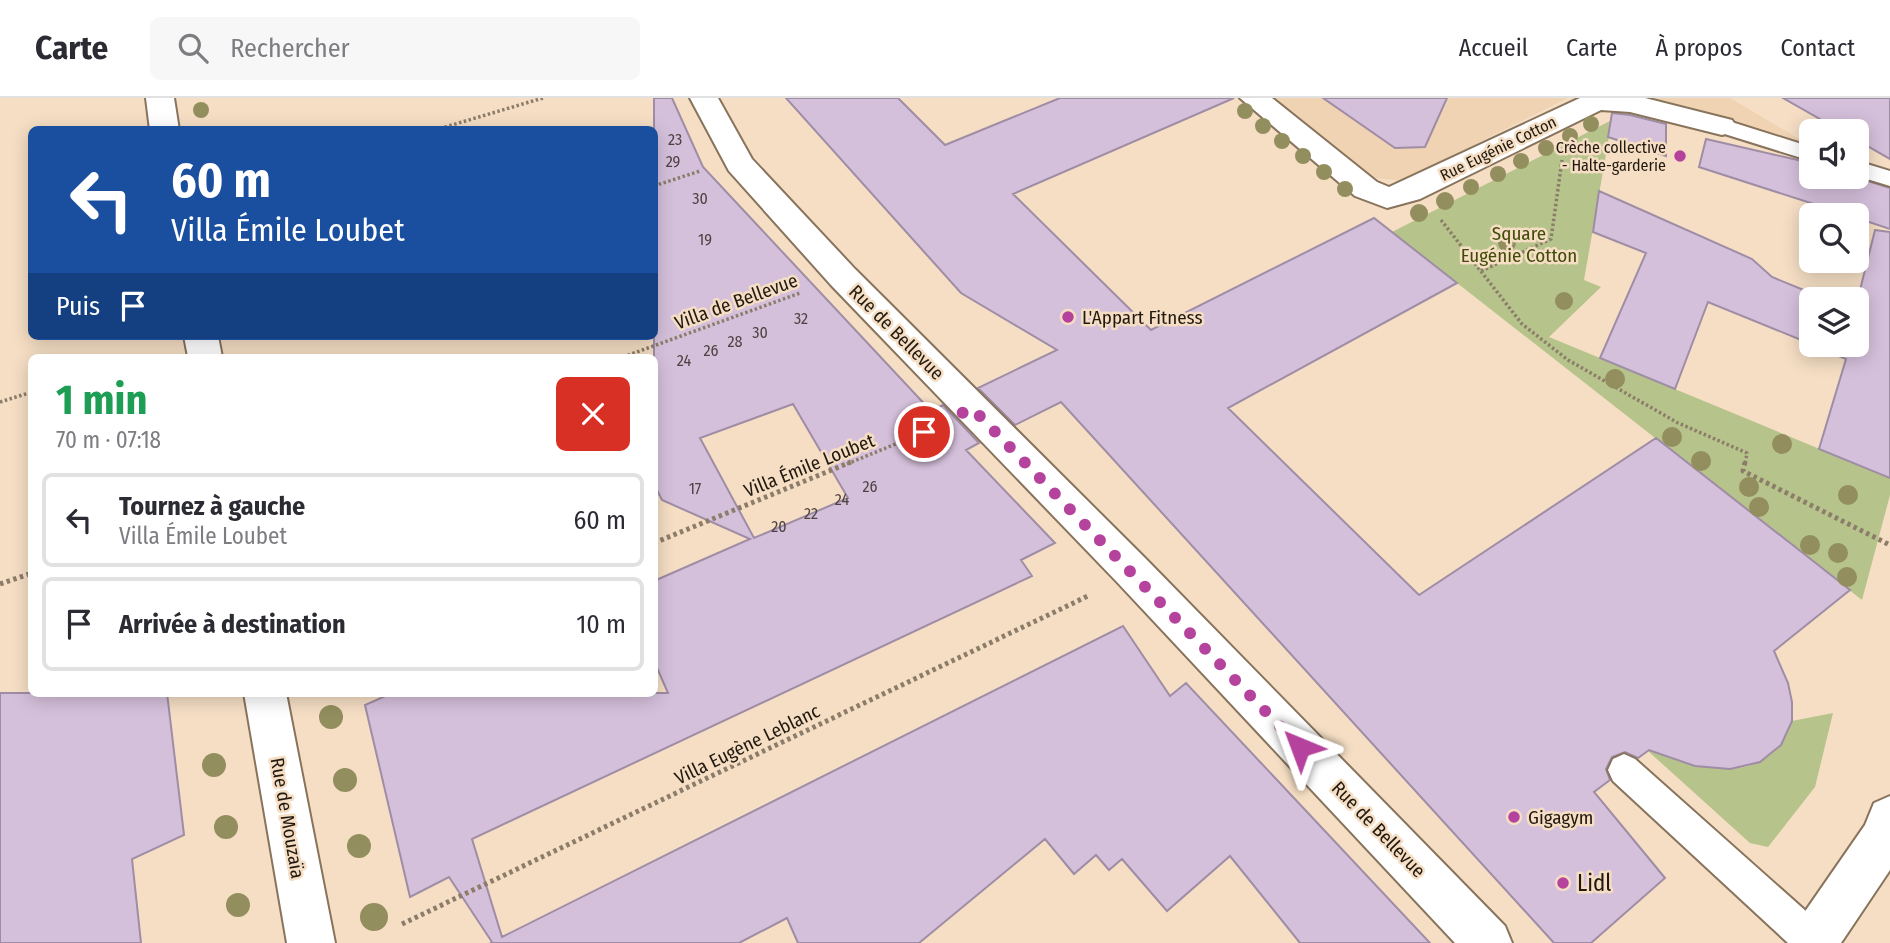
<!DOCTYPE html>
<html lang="fr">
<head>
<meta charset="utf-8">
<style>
  :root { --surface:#fff; --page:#f7f7f7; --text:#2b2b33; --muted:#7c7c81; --line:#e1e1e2 }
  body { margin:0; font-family:"Fira Sans Condensed",sans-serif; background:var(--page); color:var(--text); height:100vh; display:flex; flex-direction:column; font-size:26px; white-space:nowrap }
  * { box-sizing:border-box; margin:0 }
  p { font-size:23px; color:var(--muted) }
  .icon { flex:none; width:38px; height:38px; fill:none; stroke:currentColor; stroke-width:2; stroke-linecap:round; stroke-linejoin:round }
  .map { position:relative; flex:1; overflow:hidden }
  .drawer { position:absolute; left:28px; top:256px; width:630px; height:343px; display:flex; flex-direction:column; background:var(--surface); border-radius:10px; box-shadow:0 4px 18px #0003 }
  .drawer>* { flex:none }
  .guide { position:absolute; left:28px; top:28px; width:630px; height:214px; border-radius:10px; box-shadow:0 4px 18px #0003; background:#1a4fa0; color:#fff; overflow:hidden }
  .fabs { position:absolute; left:1799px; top:21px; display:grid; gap:14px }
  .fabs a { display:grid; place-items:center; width:70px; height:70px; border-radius:10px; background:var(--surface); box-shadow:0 4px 18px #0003; font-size:35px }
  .pin { position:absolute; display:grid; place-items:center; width:60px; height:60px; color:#fff; margin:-30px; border:4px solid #fff; border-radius:50%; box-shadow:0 2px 7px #0007 }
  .me { position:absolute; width:77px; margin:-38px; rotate:316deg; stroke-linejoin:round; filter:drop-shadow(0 0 5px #0008) }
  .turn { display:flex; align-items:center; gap:24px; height:147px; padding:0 28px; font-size:32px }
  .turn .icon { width:91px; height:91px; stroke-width:2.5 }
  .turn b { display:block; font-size:49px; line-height:60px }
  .then { display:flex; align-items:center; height:66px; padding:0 28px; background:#0003; gap:14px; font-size:26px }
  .round { display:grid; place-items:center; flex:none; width:74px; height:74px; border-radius:10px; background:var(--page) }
  .overview { display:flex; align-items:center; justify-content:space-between; height:119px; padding:0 28px }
  h1 { font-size:42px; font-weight:700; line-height:52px; color:#1e9e55 }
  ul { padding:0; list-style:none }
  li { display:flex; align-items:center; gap:21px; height:94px; margin:0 14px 10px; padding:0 14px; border:4px solid var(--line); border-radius:10px }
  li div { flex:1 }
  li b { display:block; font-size:26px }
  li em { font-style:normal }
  header { display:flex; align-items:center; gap:42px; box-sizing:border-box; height:98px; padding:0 35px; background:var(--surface); border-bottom:2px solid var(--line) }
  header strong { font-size:33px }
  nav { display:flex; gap:38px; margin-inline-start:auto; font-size:24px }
  .search { width:490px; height:63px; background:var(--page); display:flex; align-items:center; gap:18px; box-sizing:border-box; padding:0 24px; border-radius:10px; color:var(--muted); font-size:26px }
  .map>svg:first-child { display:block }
  .built { fill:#efd3b3 }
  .green { fill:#b6c38a }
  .building { fill:#d5c0db; stroke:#9f8ca5; stroke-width:2; fill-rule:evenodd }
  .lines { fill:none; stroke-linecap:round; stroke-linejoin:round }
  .lane-casing { stroke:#88735c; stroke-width:4 }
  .street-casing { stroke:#88735c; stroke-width:4 }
  .path-far1 { stroke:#8c7c6a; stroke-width:3.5; stroke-dasharray:2.5 2.5; stroke-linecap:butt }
  .path { stroke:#8c7c6a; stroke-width:5; stroke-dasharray:3.5 3.5; stroke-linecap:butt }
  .lane { fill:#fff; fill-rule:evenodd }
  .street { fill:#fff; fill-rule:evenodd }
  .tree { fill:#938e5e }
  .route { stroke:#b5429d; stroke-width:12; stroke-dasharray:0 21.6 }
  .poi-dot { fill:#b5429d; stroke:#f5dec4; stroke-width:2.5 }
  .labels { text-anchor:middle; stroke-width:5; stroke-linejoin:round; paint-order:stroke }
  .number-label { font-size:16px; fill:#4e4342 }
  .far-poi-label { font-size:16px; fill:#21190f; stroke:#f5dec4; text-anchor:end }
  .far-street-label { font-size:16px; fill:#21190f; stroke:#f5dec4 }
  .park-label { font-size:19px; fill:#424c0a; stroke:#f5dec4 }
  .street-label { font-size:19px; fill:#21190f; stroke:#f5dec4 }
  .poi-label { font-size:19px; fill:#21190f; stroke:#f5dec4; text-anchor:start }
  .near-poi-label { font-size:23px; fill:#21190f; stroke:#f5dec4; text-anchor:start }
</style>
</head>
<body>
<header>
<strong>Carte</strong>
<div class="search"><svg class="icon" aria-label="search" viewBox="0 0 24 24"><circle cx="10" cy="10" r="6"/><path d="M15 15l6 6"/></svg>Rechercher</div>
<nav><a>Accueil</a><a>Carte</a><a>À propos</a><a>Contact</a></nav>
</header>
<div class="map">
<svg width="1890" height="845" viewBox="0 0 1890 845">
  <rect width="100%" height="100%" fill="#f5dec4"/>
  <path class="built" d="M1266,0H1568L1401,83L1370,79Z
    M1654,0H1730L1811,48Z"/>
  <path class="green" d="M1612,22L1584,182L1601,189L1549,239L1890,380V397L1862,502L1392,134Z
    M1833,615L1815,689L1768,749L1750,745L1648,653L1652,650C1699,674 1772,689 1792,623Z"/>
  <path class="building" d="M654,0H672L703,69L931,313L943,307L979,345L966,352L1055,445L1021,462L1032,478L472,741L502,839L1123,528L1170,598L1186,585L1430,845H1300L1230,758L1167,813L1122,761L1109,772L1096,757L1074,776L1045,741L919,845H798L787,820L739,845H490L492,844L449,779L410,799L365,607L392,595H668L654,563V483L750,441L662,402L654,386ZM793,306L848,400L754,440L700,340Z
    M786,0H898L945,47L1060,0H1234L1013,96L1151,232L1374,120L1457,185L1228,310L1419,497L1656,340L1850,492L1774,553L1788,585L1792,604V623L1781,647L1760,664L1730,671L1695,668L1649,652L1638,660L1625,654L1612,659L1606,671L1610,682L1594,694L1665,780L1591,845H1554L1061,304L1015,327L978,290L1057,252L961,195Z
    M1323,0H1447L1425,49L1395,50Z
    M1783,0H1890V61L1857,42V33H1841Z
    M1612,15L1630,17L1666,26V58L1608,39Z
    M1706,41L1811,65V79H1855L1890,90V131L1857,120V117H1848L1699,69Z
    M1599,93L1752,161L1772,179L1806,193L1818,190L1843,201H1811V246L1708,204L1675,291L1600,260L1646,155L1593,134Z
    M1875,132L1890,134V380L1819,351L1846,261L1813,247H1857V204Z
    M0,595H167L184,737L132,761L141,845H0Z"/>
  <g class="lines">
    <g class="lane-casing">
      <path id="lane" d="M1722,21L1811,49V63L1715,33L1711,28L1715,23Z
        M1857,63L1890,73V88L1857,78Z
        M1624,656L1635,661L1826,831L1830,845H1788L1613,683L1608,672L1613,661Z"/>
    </g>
    <g class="street-casing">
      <path id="street" d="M146,0H174L179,32H150Z
        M690,0H718L752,61L855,171L1145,460L1505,828L1512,845H1455L1117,484L831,187L729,73Z
        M1240,0H1272L1377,84L1389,89L1580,0H1645L1732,22L1736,28L1732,34L1722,37L1630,14L1601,12L1420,101L1387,110L1355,98Z
        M184,238H218L222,259H188Z
        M244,595H286L335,845H287Z
        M1890,698V772L1841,845H1788L1795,828L1865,727L1874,705Z"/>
    </g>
    <path class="path-far1" d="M435,32L543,0
      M654,88L700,73
      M1441,122L1522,226L1568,262L1678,325L1747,355L1745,366
      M1481,173L1551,141L1562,62
      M623,259L800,195
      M0,304L32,294
      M847,366L932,331"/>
    <path class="path" d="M1745,364L1743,373L1890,447
      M654,445L851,364
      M0,486L32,475
      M402,826L1090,497"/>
    <use href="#lane" class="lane"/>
    <use href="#street" class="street"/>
  </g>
  <g class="tree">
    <circle cx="201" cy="12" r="8"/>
    <circle cx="1245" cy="13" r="8"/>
    <circle cx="1591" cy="26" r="8"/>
    <circle cx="1263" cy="28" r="8"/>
    <circle cx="1570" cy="38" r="8"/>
    <circle cx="1282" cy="43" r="8"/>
    <circle cx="1546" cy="50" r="8"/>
    <circle cx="1303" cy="58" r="8"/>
    <circle cx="1521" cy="63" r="8"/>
    <circle cx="1324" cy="74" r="8"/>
    <circle cx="1498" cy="76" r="8"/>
    <circle cx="1471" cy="89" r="8"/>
    <circle cx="1345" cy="91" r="8"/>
    <circle cx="1445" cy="103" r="9"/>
    <circle cx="1419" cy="115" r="9"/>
    <circle cx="1507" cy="145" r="9"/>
    <circle cx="1564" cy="203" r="9"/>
    <circle cx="1615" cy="281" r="10"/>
    <circle cx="1672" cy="339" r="10"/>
    <circle cx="1782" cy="346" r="10"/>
    <circle cx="1701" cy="363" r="10"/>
    <circle cx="1749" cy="389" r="10"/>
    <circle cx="1848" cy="397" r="10"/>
    <circle cx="1759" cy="409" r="10"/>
    <circle cx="1810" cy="447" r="10"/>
    <circle cx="1838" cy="455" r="10"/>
    <circle cx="1847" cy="479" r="10"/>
    <circle cx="331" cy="619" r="12"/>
    <circle cx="214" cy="667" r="12"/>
    <circle cx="345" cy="682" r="12"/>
    <circle cx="226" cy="729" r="12"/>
    <circle cx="359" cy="748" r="12"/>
    <circle cx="238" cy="807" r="12"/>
    <circle cx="374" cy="819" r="14"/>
  </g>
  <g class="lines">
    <path class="route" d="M924,334L972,310L1300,649"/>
  </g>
  <g class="poi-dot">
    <circle cx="1680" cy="58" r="7"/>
    <circle cx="1068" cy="219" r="7"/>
    <circle cx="1514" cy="719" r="7"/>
    <circle cx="1563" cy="785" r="7"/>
  </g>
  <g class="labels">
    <g class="number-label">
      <text x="675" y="47">23</text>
      <text x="673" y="69">29</text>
      <text x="700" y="106">30</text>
      <text x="705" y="147">19</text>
      <text x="801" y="226">32</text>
      <text x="760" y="240">30</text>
      <text x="735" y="249">28</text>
      <text x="711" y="258">26</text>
      <text x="684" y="268">24</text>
      <text x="870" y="394">26</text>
      <text x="695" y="396">17</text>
      <text x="842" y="407">24</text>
      <text x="811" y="421">22</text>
      <text x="779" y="434">20</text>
    </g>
    <g class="far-poi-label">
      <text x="1666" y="55">Crèche collective<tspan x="1666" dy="18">- Halte-garderie</tspan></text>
    </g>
    <g class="far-street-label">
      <text transform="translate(1498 50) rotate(-26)" y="6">Rue Eugénie Cotton</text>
    </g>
    <g class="park-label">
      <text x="1519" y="142">Square<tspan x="1519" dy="22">Eugénie Cotton</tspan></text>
    </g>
    <g class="street-label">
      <text transform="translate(736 203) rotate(-20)" y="7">Villa de Bellevue</text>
      <text transform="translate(897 234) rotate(45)" y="7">Rue de Bellevue</text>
      <text transform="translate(809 367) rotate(-22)" y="7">Villa Émile Loubet</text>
      <text transform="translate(747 646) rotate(-26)" y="7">Villa Eugène Leblanc</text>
      <text transform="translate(288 720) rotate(80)" y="7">Rue de Mouzaïa</text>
      <text transform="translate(1379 731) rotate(46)" y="7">Rue de Bellevue</text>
    </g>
    <g class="poi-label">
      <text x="1082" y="226">L'Appart Fitness</text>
      <text x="1528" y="726">Gigagym</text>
    </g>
    <g class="near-poi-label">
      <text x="1577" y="793">Lidl</text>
    </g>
  </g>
</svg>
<div class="fabs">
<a><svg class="icon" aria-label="sound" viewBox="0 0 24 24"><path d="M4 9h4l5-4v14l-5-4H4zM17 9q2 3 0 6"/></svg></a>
<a><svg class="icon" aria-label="search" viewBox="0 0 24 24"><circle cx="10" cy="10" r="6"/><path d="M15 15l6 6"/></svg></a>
<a><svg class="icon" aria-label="layers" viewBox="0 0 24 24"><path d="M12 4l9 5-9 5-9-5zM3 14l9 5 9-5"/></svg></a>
</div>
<div class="pin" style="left:924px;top:334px;background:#d93025"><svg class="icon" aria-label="arrive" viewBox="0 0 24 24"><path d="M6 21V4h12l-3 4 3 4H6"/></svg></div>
<svg class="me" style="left:1300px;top:649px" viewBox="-20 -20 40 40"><path d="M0-17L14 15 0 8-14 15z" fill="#b5429d" stroke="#fff" stroke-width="4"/></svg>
<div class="guide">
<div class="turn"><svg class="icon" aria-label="left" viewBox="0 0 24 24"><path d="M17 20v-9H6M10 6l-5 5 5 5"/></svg><div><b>60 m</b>Villa Émile Loubet</div></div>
<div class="then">Puis<svg class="icon" aria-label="arrive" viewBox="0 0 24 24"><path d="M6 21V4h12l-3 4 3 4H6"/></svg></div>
</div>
<section class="drawer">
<div class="overview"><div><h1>1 min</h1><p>70 m · 07:18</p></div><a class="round" style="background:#d93025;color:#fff"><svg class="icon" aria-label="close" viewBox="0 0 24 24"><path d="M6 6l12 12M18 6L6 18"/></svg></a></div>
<ul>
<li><svg class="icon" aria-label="left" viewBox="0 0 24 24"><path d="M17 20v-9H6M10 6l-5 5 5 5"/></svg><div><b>Tournez à gauche</b><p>Villa Émile Loubet</p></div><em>60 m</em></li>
<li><svg class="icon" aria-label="arrive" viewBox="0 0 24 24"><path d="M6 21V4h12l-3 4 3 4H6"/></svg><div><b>Arrivée à destination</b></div><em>10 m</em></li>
</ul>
</section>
</div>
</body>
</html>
